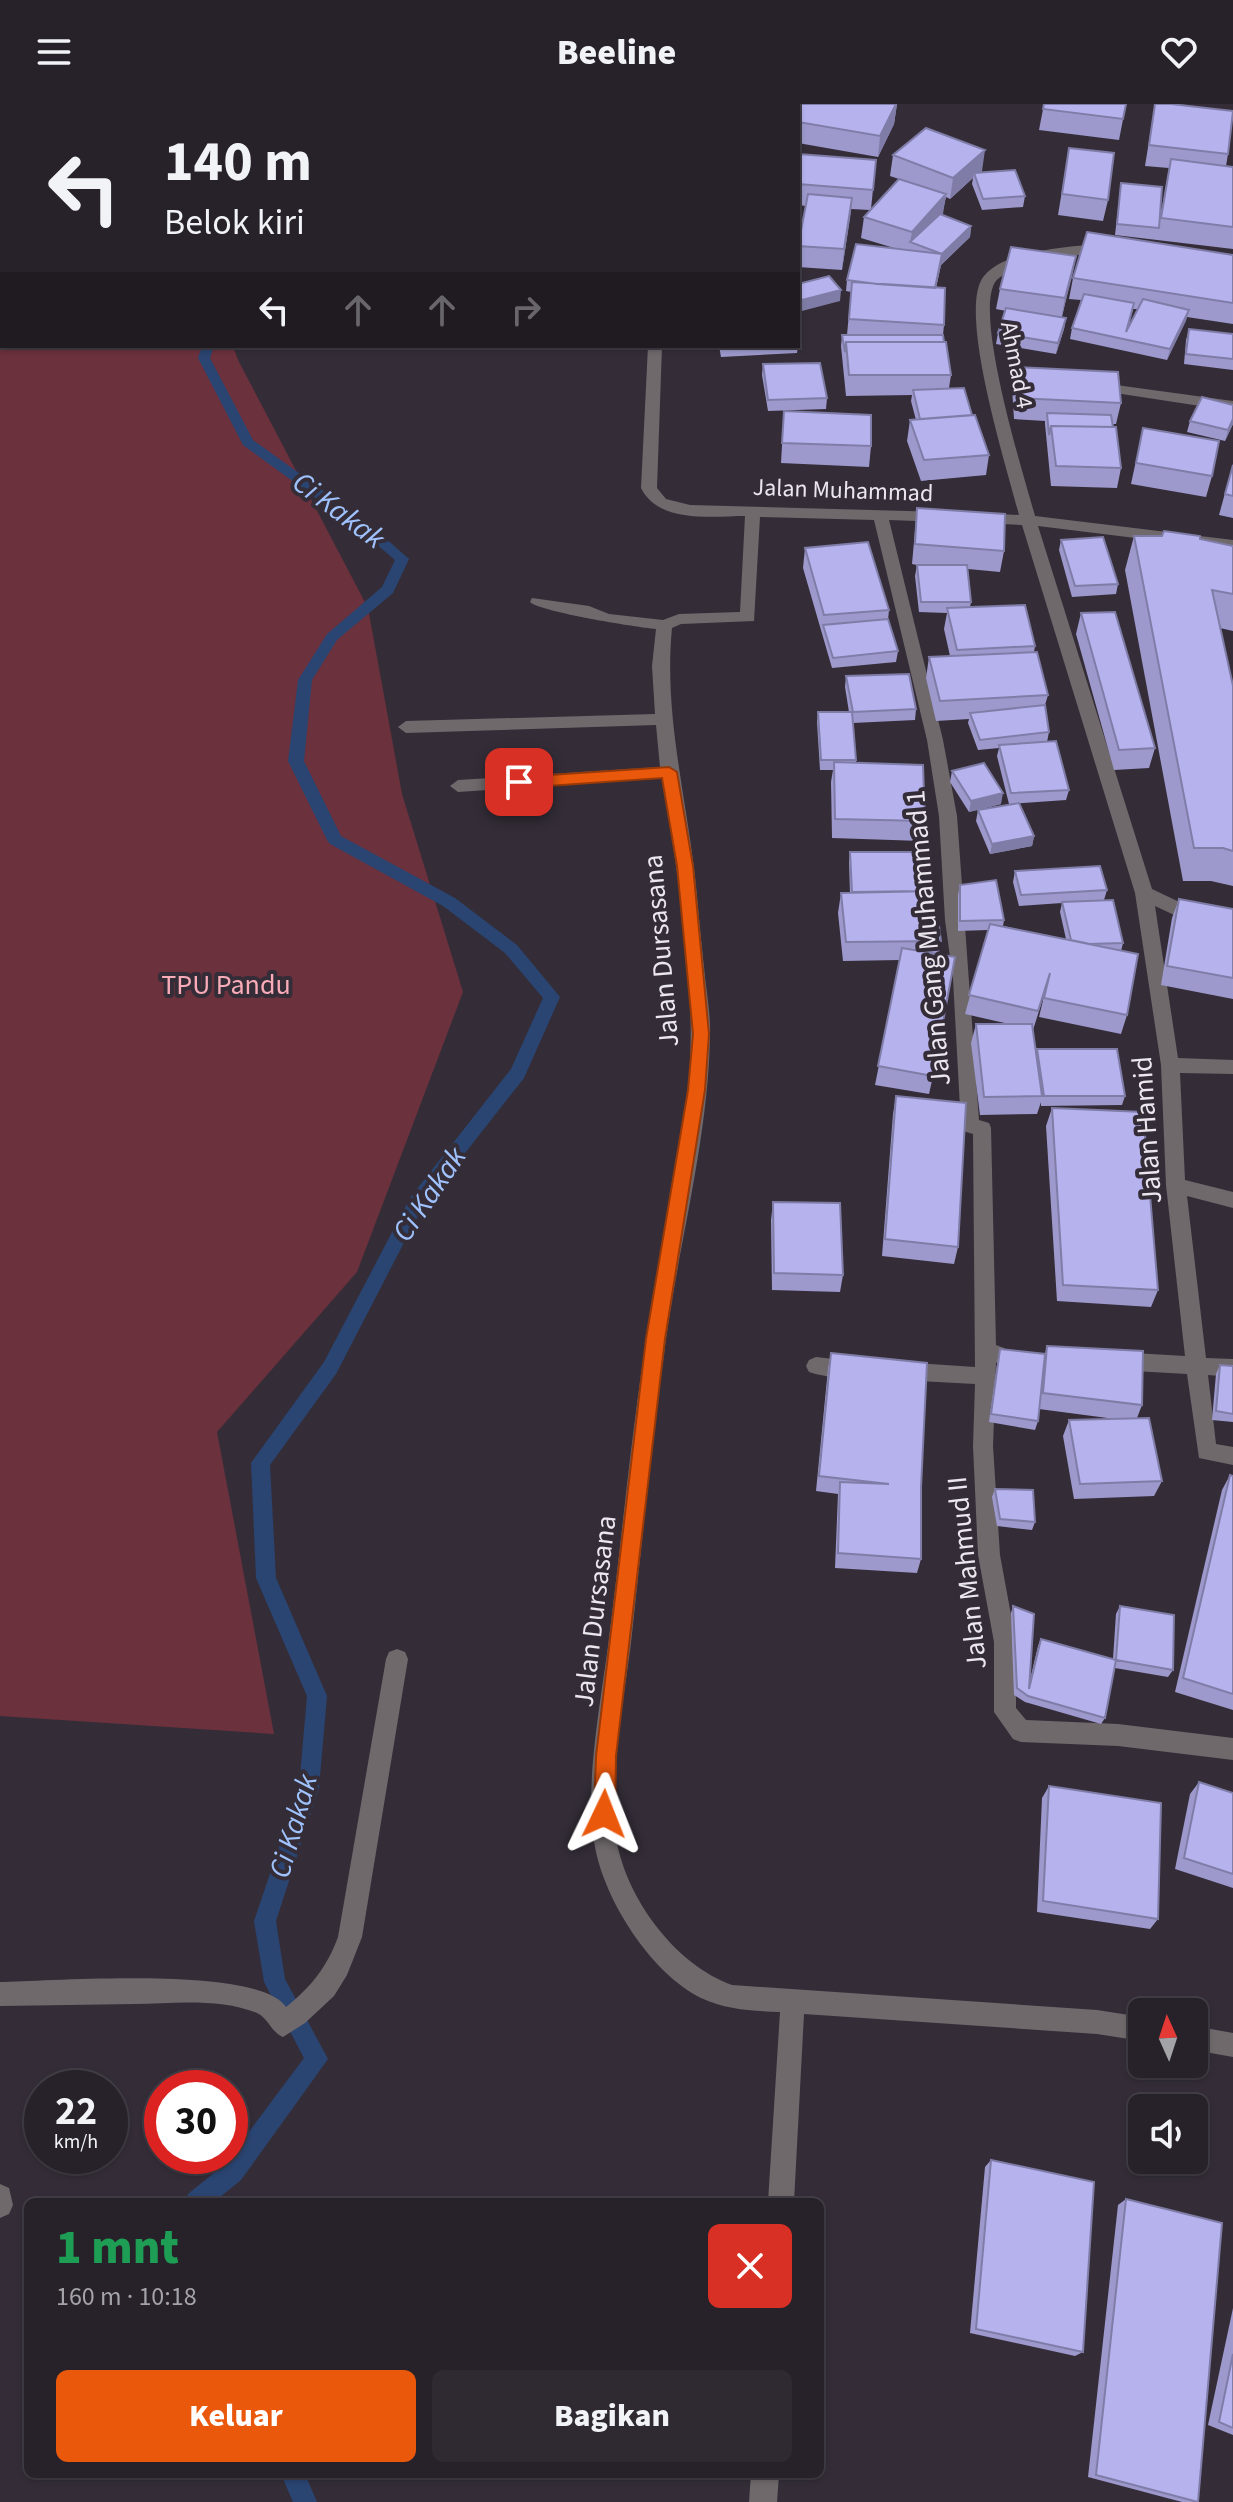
<!DOCTYPE html>
<html lang="id">
<head>
<meta charset="utf-8">
<style>
  :root { --surface:#27222a; --page:#2f2a32; --text:#f1f3f6; --muted:#a4a4a8; --line:#433f47; --accent:#ea580c }
  body { margin:0; font-family:"Source Sans 3",sans-serif; background:var(--page); color:var(--text); height:100vh; display:flex; flex-direction:column; font-size:30px; white-space:nowrap }
  * { box-sizing:border-box; margin:0 }
  p { font-size:26px; color:var(--muted) }
  .icon { flex:none; width:44px; height:44px; fill:none; stroke:currentColor; stroke-width:2; stroke-linecap:round; stroke-linejoin:round }
  .map { position:relative; flex:1; overflow:hidden }
  .sheet { position:absolute; left:24px; top:2094px; width:800px; height:280px; display:flex; flex-direction:column; background:var(--surface); border-radius:12px; box-shadow:0 2px 6px #0004,0 0 0 2px var(--line) }
  .sheet>* { flex:none }
  .hud { position:absolute; left:0px; top:0px; width:800px; height:244px; box-shadow:0 2px 6px #0004,0 0 0 2px var(--line); background:#27222a; color:var(--text); overflow:hidden }
  .needle { width:52px; rotate:357deg }
  .buttons { position:absolute; left:1128px; top:1894px; display:grid; gap:16px }
  .buttons a { display:grid; place-items:center; width:80px; height:80px; border-radius:12px; background:var(--surface); box-shadow:0 2px 6px #0004,0 0 0 2px var(--line); font-size:40px }
  .speed { position:absolute; left:24px; top:1966px; display:flex; gap:16px; font-size:40px; font-weight:700; text-align:center }
  .speed>* { display:grid; place-content:center; width:104px; height:104px; border-radius:50%; background:var(--surface); box-shadow:0 2px 6px #0004,0 0 0 2px var(--line); line-height:1 }
  .speed small { font-size:20px; font-weight:400 }
  .speed .limit { border:12px solid #d22; background:#fff; color:#111 }
  .pin { position:absolute; display:grid; place-items:center; width:68px; height:68px; color:#fff; margin:-34px; border-radius:16px; box-shadow:0 4px 12px #0006 }
  .me { position:absolute; width:88px; margin:-44px; rotate:2deg; stroke-linejoin:round; filter:drop-shadow(0 0 6px #0008) }
  .turn { display:flex; align-items:center; gap:28px; height:168px; padding:0 32px; font-size:36px }
  .turn .icon { width:104px; height:104px; stroke-width:2.5 }
  .turn b { display:block; font-size:56px; line-height:68px }
  .lanes { display:flex; align-items:center; height:76px; padding:0 32px; background:#0003; justify-content:center; gap:40px; direction:ltr }
  .lanes .off { opacity:.35 }
  .round { display:grid; place-items:center; flex:none; width:84px; height:84px; border-radius:12px; background:var(--page) }
  .overview { display:flex; align-items:center; justify-content:space-between; height:136px; padding:0 32px }
  h1 { font-size:48px; font-weight:800; line-height:60px; color:#1e9e55 }
  .cta { display:flex; gap:16px; margin-top:auto; padding:16px 32px }
  .cta a { flex:1; height:92px; border-radius:12px; background:var(--accent); color:#fff; font-size:32px; font-weight:800; line-height:92px; text-align:center }
  .cta a+a { background:var(--page); color:var(--text) }
  header { display:flex; justify-content:space-between; align-items:center; height:104px; padding:0 32px; background:var(--surface); font-size:36px; font-weight:800 }
  .map>svg:first-child { display:block }
  .green { fill:#6b313d }
  .lines { fill:none; stroke-linecap:round; stroke-linejoin:round }
  .stream { fill:#2a4572; fill-rule:evenodd }
  .minor { fill:#6f696c; fill-rule:evenodd }
  .wall { fill:#9d99cd; fill-rule:evenodd }
  .shaded-wall { fill:#7f7da7 }
  .building { fill:#b6b2ee; stroke:#7f7da7; stroke-width:2 }
  .route { fill:#ea580c; stroke:#983908; stroke-width:2 }
  .labels { text-anchor:middle; stroke-width:8; stroke-linejoin:round; paint-order:stroke }
  .far-street-label { font-size:24px; fill:#ece7ee; stroke:#342d38 }
  .street-label { font-size:28px; fill:#ece7ee; stroke:#342d38 }
  .park-label { font-size:28px; fill:#f9acb8; stroke:#342d38 }
  .water-label { font-size:30px; font-style:italic; fill:#9fc2fd; stroke:#342d38 }
</style>
</head>
<body>
<header><svg class="icon" aria-label="menu" viewBox="0 0 24 24"><path d="M4 6h16M4 12h16M4 18h16"/></svg>Beeline<svg class="icon" aria-label="heart" viewBox="0 0 24 24"><path d="M12 20l-8-8c-3-5 5-10 8-4 3-6 11-1 8 4z"/></svg></header>
<div class="map">
<svg width="1233" height="2398" viewBox="0 0 1233 2398">
  <rect width="100%" height="100%" fill="#342d38"/>
  <path class="green" d="M0,0H214L2,2V242H233L238,256L368,504L402,690L463,888L357,1168L217,1328L274,1630L0,1612Z"/>
  <g class="lines">
    <path class="stream" d="M217,0H229V2H217Z
      M202,242H214L210,254L253,336L367,418L409,455L393,489L337,536L312,576L304,657L341,732L455,794L517,841L560,893L524,974L422,1104L336,1270L270,1361L276,1474L327,1592L319,1684L276,1817L285,1875L328,1955L241,2076L214,2098H185L188,2090L225,2060L304,1954L264,1878L254,1817L299,1684L307,1592L256,1474L251,1359L324,1258L410,1094L511,965L543,894L505,849L443,802L330,740L327,736L288,657L298,576L327,530L382,483L395,456L357,424L243,341L198,254Z
      M281,2370H305L317,2398H293Z"/>
    <path class="minor" d="M1106,139L1113,143L1111,146C1070,155 1036,149 999,174C968,195 1025,375 1035,412L1233,436V446L1038,422L1152,785L1213,814L1233,817V831L1204,825L1155,802L1178,954L1233,956V970L1180,969L1185,1076L1233,1088V1104L1187,1092L1206,1254L1233,1255V1273L1208,1271L1216,1340L1233,1343V1361L1199,1354L1187,1270L1116,1266L1109,1263L1106,1257L1109,1251L1116,1248L1185,1252L1166,1081L1161,961L1135,789L1022,421L979,419L971,414L979,409L1019,411C1008,367 956,205 984,172C1006,145 1073,143 1106,139Z
      M648,242H662L657,384L666,395L690,401L943,408L951,413L943,418L889,416L943,636L957,712L979,1016L989,1019L991,1024L996,1241L1004,1244L1007,1250L1004,1256L996,1259L993,1342L1000,1451L1016,1538V1604L1026,1616L1118,1620L1233,1634V1656L1118,1642L1021,1638L1013,1635L994,1608V1538L978,1451L973,1342L975,1280L900,1276L893,1273L890,1267L893,1261L900,1258L975,1263L973,1030L963,1027L961,1022L953,875L945,816L939,712L927,636L874,416L760,413L754,517L681,520L672,524C664,606 684,683 694,764C698,796 700,830 704,863C706,886 711,910 710,933C708,1034 680,1135 666,1235C652,1336 642,1438 631,1539C624,1595 606,1690 618,1744C631,1800 677,1861 732,1881L1097,1906L1142,1913V1937L1097,1930L804,1910L794,2098H768L780,1908C753,1907 727,1906 701,1894C651,1869 605,1797 595,1743C583,1686 602,1592 609,1534C622,1433 631,1331 647,1231C659,1149 679,1067 688,984C698,888 678,770 662,674L458,688L450,682L458,676L660,663L656,621L406,629L398,623L406,617L655,610L652,562L656,525C635,523 541,508 530,498L532,494L589,502L609,510L663,516L679,510L740,508L745,412C712,412 659,420 641,384Z
      M1094,278L1233,297V307L1089,285L1087,282Z
      M816,1253L859,1258L862,1264L859,1270C845,1275 823,1273 809,1268L806,1262L809,1256Z
      M397,1545L405,1548L408,1555L362,1833L347,1871L334,1892L305,1919L283,1933C271,1928 269,1915 257,1909C222,1894 173,1899 135,1900C90,1901 45,1901 0,1902V1878C52,1877 259,1861 286,1903C311,1883 327,1863 338,1833L386,1555L389,1548Z
      M1194,1922L1233,1929V1953L1194,1946Z
      M0,2080L9,2084L13,2101L9,2110L0,2114Z
      M751,2370H779L777,2398H749Z"/>
  </g>
  <path class="wall" d="M702,0H897L894,20L878,53L798,39V2H702Z
    M1044,0H1126L1119,36L1039,26Z
    M1155,0L1228,50L1226,62L1233,63V145L1115,131L1121,79L1160,116L1169,64L1145,62Z
    M1069,44L1108,96L1103,117L1058,111Z
    M798,50L876,56L871,105L899,75L890,72L893,51L982,67L980,69L1025,92L1023,103L982,106L972,80L973,74L950,95L946,93L942,111L971,122L970,133L941,161L936,184L944,221L943,231L951,271L949,284L972,311L989,351L986,371L921,377L907,337L910,316H916L911,297L912,291L846,292L841,242L842,231H847L851,188L846,187L847,176L894,144L861,134L864,113L870,106L851,105L842,166L798,163V142L806,102L798,101Z
    M1233,151V220L1187,213L1167,256L1070,235L1072,224L1081,196L1069,195L1073,174ZM1133,205H1138L1128,226Z
    M1076,152L1062,213L1066,214L1064,225L1056,250L996,240L998,229L1006,207L996,205L1000,185Z
    M1189,225L1233,230V266L1184,260L1186,236Z
    M719,242H798L797,249L721,253Z
    M763,260L827,294L826,305L768,307L762,271Z
    M1016,263L1121,299L1116,320H1112L1121,364L1117,384L1051,382L1045,320V317L1014,315L1012,283Z
    M1233,301V320L1225,337L1187,328L1190,317Z
    M784,307L871,342L869,363L781,359Z
    M1143,324L1212,372L1206,393L1131,380Z
    M1233,360V414L1219,411Z
    M917,404L1004,447L1000,468L968,465L971,498L970,503L1035,542L1034,548L1048,591L1045,601L1049,628L1047,638L1069,686L1066,696L1009,700L997,652L999,644L978,646L968,619L969,615L936,617L926,574L929,553L950,552L944,525L947,509L919,508L915,472L917,461L912,460Z
    M1134,432L1200,435L1233,442V527L1220,524L1233,582V782L1211,777H1183L1125,466Z
    M1061,436L1118,480L1116,490L1072,493L1059,446Z
    M805,444L889,506L888,516L898,547L896,558L832,564L803,464Z
    M1081,509L1155,644L1149,664L1114,666L1076,530Z
    M846,572L916,605L915,616L853,619L856,659L925,717L922,737L832,734L831,678L833,666H820L817,618L818,608H849L845,583Z
    M952,667L1001,700L969,708L950,678Z
    M978,706L1034,732L1032,742L990,750L976,717Z
    M850,748L923,787L941,837L939,850L933,972L929,990L875,981L900,856L843,857L838,809L841,789H850L849,758Z
    M1015,767L1107,786L1104,796L1123,839L1121,847L1127,911L1121,930L1039,913L1045,888L1033,926L1032,925L1036,950L1037,945L1125,992L1122,1001L1041,1002V998L1037,1010L980,1011L971,939L976,920H1009L965,910L988,826L958,827V791L960,781L1004,816L1003,822L1066,835L1060,808L1062,799L1019,802L1013,778Z
    M1179,795L1233,805V895L1161,881L1172,814Z
    M896,992L958,1143L954,1160L882,1152L893,1010Z
    M1052,1004L1158,1186L1151,1203L1057,1197L1046,1022Z
    M773,1098L843,1171L840,1188L772,1186L771,1116Z
    M1047,1242L1142,1301L1137,1314L1162,1377L1154,1392L1074,1395L1063,1332L1069,1316L1115,1315L1039,1305L1038,1317L1035,1326L989,1318L998,1254L1000,1245L1045,1250Z
    M831,1249L921,1383V1455L917,1469L835,1464L838,1390L816,1387L828,1265Z
    M1220,1261L1233,1262V1318L1212,1316L1216,1270Z
    M1230,1371L1233,1372V1606L1175,1588L1222,1386Z
    M995,1385L1035,1418L1032,1426L997,1422L992,1393Z
    M1013,1502L1030,1576L1038,1542L1041,1535L1113,1555L1116,1510L1120,1502L1173,1566L1168,1573L1115,1564L1105,1614L1101,1620L1025,1598L1014,1591L1011,1509Z
    M1199,1678L1233,1689V1784L1175,1765L1190,1690Z
    M1049,1682L1158,1815L1150,1825L1037,1808L1042,1694Z
    M991,2056L1083,2248L1075,2252L970,2229L985,2063Z
    M1126,2095L1198,2398H1182L1088,2373L1118,2101Z
    M1233,2204V2331L1208,2321Z"/>
  <path class="shaded-wall" d="M897,0L894,20L878,53L880,32Z
    M985,46L982,67L975,73L974,69L973,74L950,95L953,74Z
    M946,90L943,110L917,141L910,138L912,128Z
    M852,94L850,115L842,166L844,145Z
    M971,122L970,133L941,161L933,197L942,150Z
    M1076,152L1072,173L1061,215L1065,194Z
    M841,186L840,197L798,208V197Z
    M1189,206L1186,217L1167,256L1170,245Z
    M1066,214L1064,225L1056,250L1058,239Z
    M1233,315V320L1225,337L1228,326Z
    M1003,689L1001,700L969,708L971,697Z
    M1034,732L1032,742L990,750L992,740Z"/>
  <path class="building" d="M702,0H896L880,32L798,18V2H708L702,1Z
    M1044,0H1126L1123,15L1043,5Z
    M1155,0H1171L1233,7L1228,50L1149,41Z
    M926,24L985,46L953,74L893,51Z
    M1069,44L1114,49L1108,96L1062,90Z
    M798,50L876,56L873,86L798,80Z
    M1171,55L1233,63V123L1161,114Z
    M1015,66L1025,92L983,95L974,69Z
    M899,75L946,90L912,128L864,113Z
    M1121,79L1162,83L1159,124L1117,120Z
    M808,90L852,94L844,145L798,142Z
    M940,110L971,122L942,150L935,184L877,180L847,176L856,140L942,150L910,138Z
    M1087,128L1233,151V199L1073,174Z
    M1011,143L1076,152L1065,194L1000,185Z
    M829,172L841,186L798,197V180Z
    M852,178L945,184L944,221L849,215Z
    M1084,190L1134,199L1126,228L1143,195L1189,206L1170,245L1072,224Z
    M1006,204L1066,214L1058,239L998,229Z
    M1189,225L1233,230V255L1186,250Z
    M842,231H943L944,238H846L845,248Z
    M846,238H946L951,271H849Z
    M820,259L827,294L768,296L763,260Z
    M1016,263L1118,268L1121,299L1017,294Z
    M964,284L972,311L920,315L913,286Z
    M1202,293L1233,301V315L1228,326L1190,317Z
    M784,307L871,311V342L782,339Z
    M1047,309L1111,311L1113,323L1051,322L1049,331Z
    M975,311L989,351L924,356L910,316Z
    M1051,322L1116,323L1121,364L1056,362Z
    M1143,324L1219,337L1212,372L1136,359Z
    M1233,361V392L1225,390Z
    M917,404L1005,410L1004,447L915,440Z
    M1164,427L1200,432V435L1233,442V490L1212,486L1233,582V747L1223,744H1194L1134,432H1162Z
    M1103,433L1118,480L1075,482L1061,436Z
    M868,438L889,506L824,511L805,444Z
    M917,461H967L971,498H921Z
    M1025,501L1035,542L957,546L947,504Z
    M1115,508L1155,644L1119,646L1081,509Z
    M888,515L898,547L833,554L823,521Z
    M1037,548L1048,591L940,597L929,553Z
    M909,570L916,605L853,608L846,572Z
    M1045,601L1049,628L980,636L970,609Z
    M818,608H852L856,656H821Z
    M1056,637L1069,686L1011,689L999,641Z
    M834,658L923,661L925,717L835,715Z
    M984,659L1003,689L971,697L952,667Z
    M1019,699L1034,732L992,740L978,706Z
    M850,748H918L923,787L852,788Z
    M1100,762L1107,786L1021,791L1015,767Z
    M996,776L1004,816L960,817V781Z
    M934,787L941,837L846,838L841,789Z
    M1179,795L1233,805V874L1167,862Z
    M1113,796L1123,839L1090,840L1071,836L1062,798Z
    M990,820L1138,850L1127,911L1044,894L1050,869L1038,907L969,891Z
    M902,844L955,853L933,972L878,962Z
    M976,920H1032L1042,992L984,993Z
    M1037,945H1117L1125,992H1044Z
    M896,992L966,999L958,1143L885,1135Z
    M1052,1004L1143,1008L1158,1186L1063,1181Z
    M773,1098L840,1099L843,1171L774,1169Z
    M1047,1242L1143,1247L1142,1301L1043,1289Z
    M1000,1245L1045,1250L1038,1317L991,1310Z
    M831,1249L927,1259L921,1383V1455L838,1449L840,1378L889,1380L819,1372Z
    M1220,1261L1233,1262V1310L1216,1307Z
    M1149,1314L1162,1377L1080,1380L1069,1316Z
    M1230,1371L1233,1372V1590L1183,1574Z
    M995,1385L1033,1386L1035,1418L1000,1415Z
    M1013,1502L1034,1510L1029,1585L1041,1535L1116,1556L1105,1614L1028,1592L1017,1584Z
    M1120,1502L1174,1511L1173,1566L1116,1556Z
    M1199,1678L1233,1689V1770L1184,1754Z
    M1049,1682L1161,1699L1158,1815L1043,1797Z
    M991,2056L1094,2078L1083,2248L976,2225Z
    M1126,2095L1222,2119L1198,2398L1096,2371Z
    M1233,2250V2324L1219,2318Z"/>
  <path class="route" d="M669,663L677,668L693,762L709,930L705,986L665,1235L616,1652L615,1710L612,1717L604,1720L597,1717L594,1710L596,1652L646,1235L688,986L693,930L677,762L662,674L519,684L511,678L519,673Z"/>
  <g class="labels">
    <g class="far-street-label">
      <text transform="translate(1017 261) rotate(79)" y="8">Ahmad 4</text>
      <text transform="translate(843 386) rotate(2)" y="8">Jalan Muhammad</text>
    </g>
    <g class="street-label">
      <text transform="translate(927 834) rotate(-95)" y="10">Jalan Gang Muhammad 1</text>
      <text transform="translate(660 847) rotate(-95)" y="10">Jalan Dursasana</text>
      <text transform="translate(1146 1026) rotate(-94)" y="10">Jalan Hamid</text>
      <text transform="translate(966 1469) rotate(-96)" y="10">Jalan Mahmud II</text>
      <text transform="translate(594 1507) rotate(-83)" y="10">Jalan Dursasana</text>
    </g>
    <g class="park-label">
      <text x="226" y="890">TPU Pandu</text>
    </g>
    <g class="water-label">
      <text transform="translate(339 406) rotate(37)" y="10">Ci Kakak</text>
      <text transform="translate(429 1090) rotate(-56)" y="10">Ci Kakak</text>
      <text transform="translate(293 1722) rotate(-74)" y="10">Ci Kakak</text>
    </g>
  </g>
</svg>
<div class="buttons">
<a><svg class="needle" viewBox="-14 -14 28 28"><path d="M0-13l5 13h-10z" fill="#e53935"/><path d="M0 13l5-13h-10z" fill="#a4a4a8"/></svg></a>
<a><svg class="icon" aria-label="sound" viewBox="0 0 24 24"><path d="M4 9h4l5-4v14l-5-4H4zM17 9q2 3 0 6"/></svg></a>
</div>
<div class="speed"><div>22<small>km/h</small></div><div class="limit">30</div></div>
<div class="pin" style="left:519px;top:678px;background:#d93025"><svg class="icon" aria-label="arrive" viewBox="0 0 24 24"><path d="M6 21V4h12l-3 4 3 4H6"/></svg></div>
<svg class="me" style="left:604px;top:1710px" viewBox="-20 -20 40 40"><path d="M0-17L14 15 0 8-14 15z" fill="#ea580c" stroke="#fff" stroke-width="4"/></svg>
<div class="hud">
<div class="turn"><svg class="icon" aria-label="left" viewBox="0 0 24 24"><path d="M17 20v-9H6M10 6l-5 5 5 5"/></svg><div><b>140 m</b>Belok kiri</div></div>
<div class="lanes"><svg class="icon" aria-label="left" viewBox="0 0 24 24"><path d="M17 20v-9H6M10 6l-5 5 5 5"/></svg><svg class="icon off" aria-label="ahead" viewBox="0 0 24 24"><path d="M12 20V5M6 11l6-6 6 6"/></svg><svg class="icon off" aria-label="ahead" viewBox="0 0 24 24"><path d="M12 20V5M6 11l6-6 6 6"/></svg><svg class="icon off" aria-label="right" viewBox="0 0 24 24"><path d="M7 20v-9h11M14 6l5 5-5 5"/></svg></div>
</div>
<section class="sheet">
<div class="overview"><div><h1>1 mnt</h1><p>160 m · 10:18</p></div><a class="round" style="background:#d93025;color:#fff"><svg class="icon" aria-label="close" viewBox="0 0 24 24"><path d="M6 6l12 12M18 6L6 18"/></svg></a></div>
<div class="cta"><a>Keluar</a><a>Bagikan</a></div>
</section>
</div>
</body>
</html>
